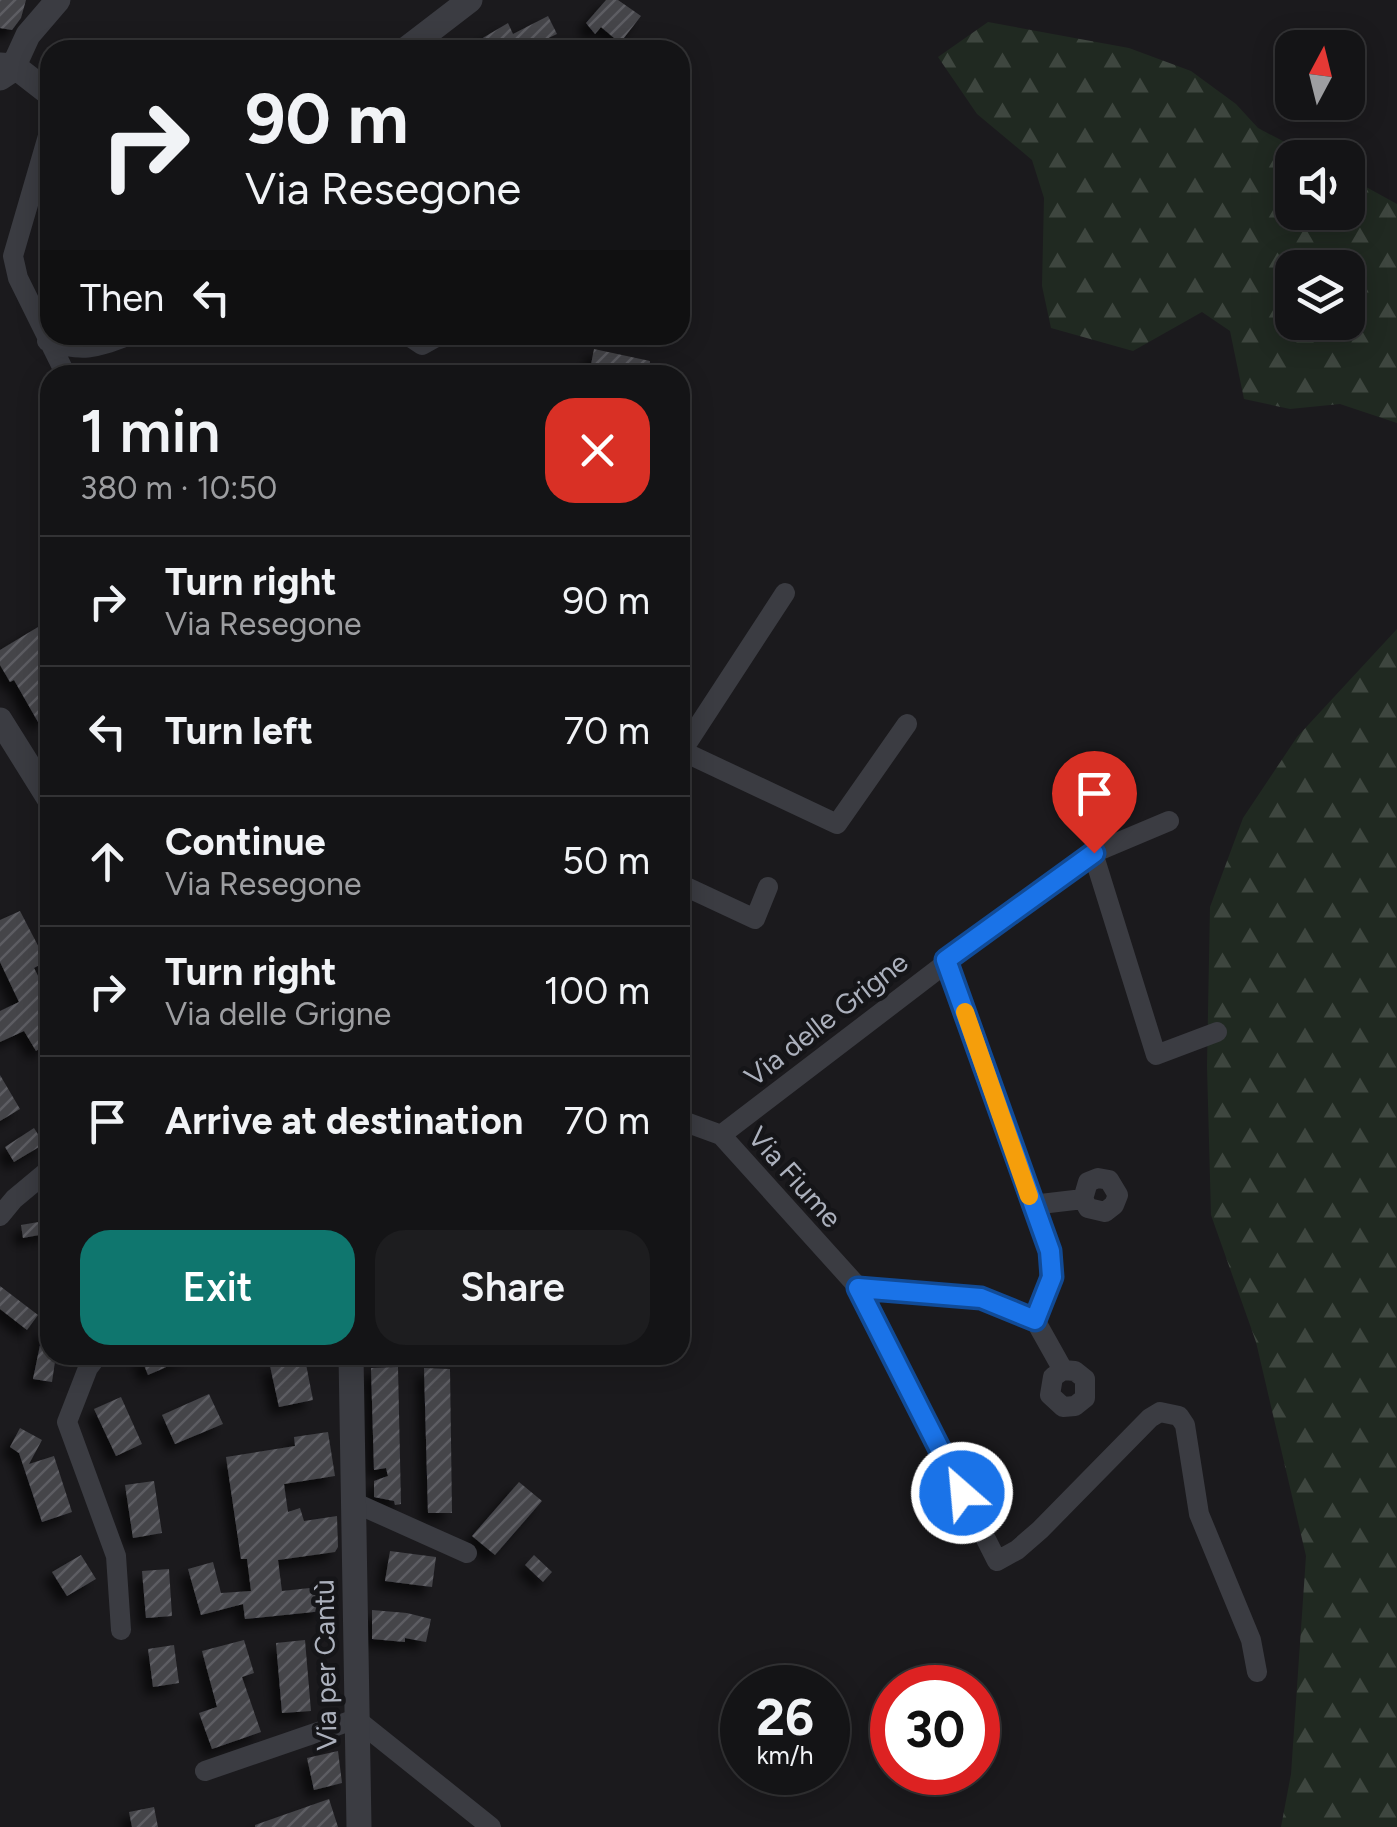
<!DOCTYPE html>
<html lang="en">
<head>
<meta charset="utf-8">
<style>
  :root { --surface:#141416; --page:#1d1d1f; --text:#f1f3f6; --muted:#9d9ea1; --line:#333335; --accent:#0f766e }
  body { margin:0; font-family:Figtree,sans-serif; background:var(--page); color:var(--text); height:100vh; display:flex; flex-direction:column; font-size:38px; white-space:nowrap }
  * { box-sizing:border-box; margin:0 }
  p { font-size:32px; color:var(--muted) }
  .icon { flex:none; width:55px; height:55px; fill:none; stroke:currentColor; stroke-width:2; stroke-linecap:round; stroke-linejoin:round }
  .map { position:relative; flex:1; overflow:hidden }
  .panel { position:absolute; left:40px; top:365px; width:650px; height:1000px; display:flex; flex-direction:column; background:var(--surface); border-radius:30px; box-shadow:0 5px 25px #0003,0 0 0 2px var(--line) }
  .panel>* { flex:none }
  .top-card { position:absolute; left:40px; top:40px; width:650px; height:305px; border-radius:30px; box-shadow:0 5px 25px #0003,0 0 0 2px var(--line); background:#141416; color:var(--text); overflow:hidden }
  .needle { width:65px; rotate:7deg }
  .fabs { position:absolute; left:1275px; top:30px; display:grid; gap:20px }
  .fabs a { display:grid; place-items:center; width:90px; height:90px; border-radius:20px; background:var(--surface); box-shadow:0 5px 25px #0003,0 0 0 2px var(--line); font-size:50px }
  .speed { position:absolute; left:720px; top:1665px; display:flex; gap:20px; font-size:50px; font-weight:700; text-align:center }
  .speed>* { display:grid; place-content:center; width:130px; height:130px; border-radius:50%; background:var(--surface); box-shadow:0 5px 25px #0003,0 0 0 2px var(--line); line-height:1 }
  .speed small { font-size:25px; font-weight:400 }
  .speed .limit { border:15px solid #d22; background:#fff; color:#111 }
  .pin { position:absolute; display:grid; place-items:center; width:85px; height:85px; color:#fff; margin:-102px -42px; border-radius:50% 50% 50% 0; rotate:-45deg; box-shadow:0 0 10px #0007 }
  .pin .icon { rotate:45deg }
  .me { position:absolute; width:110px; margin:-55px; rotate:333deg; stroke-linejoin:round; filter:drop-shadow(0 0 8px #0008) }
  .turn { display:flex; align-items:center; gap:35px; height:210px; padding:0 40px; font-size:45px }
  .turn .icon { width:130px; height:130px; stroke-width:2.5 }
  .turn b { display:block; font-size:70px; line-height:85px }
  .then { display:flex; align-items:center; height:95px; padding:0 40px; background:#0003; gap:20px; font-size:38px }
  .round { display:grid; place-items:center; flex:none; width:105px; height:105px; border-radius:30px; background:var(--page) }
  .overview { display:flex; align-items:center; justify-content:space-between; height:170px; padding:0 40px }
  h1 { font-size:60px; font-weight:600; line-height:75px }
  .button { display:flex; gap:20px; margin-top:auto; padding:20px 40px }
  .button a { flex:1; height:115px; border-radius:30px; background:var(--accent); color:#fff; font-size:40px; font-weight:600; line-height:115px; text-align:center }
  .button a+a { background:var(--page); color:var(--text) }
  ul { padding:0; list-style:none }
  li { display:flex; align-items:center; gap:30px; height:130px; padding:0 40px; border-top:2px solid var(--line) }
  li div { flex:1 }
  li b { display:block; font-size:38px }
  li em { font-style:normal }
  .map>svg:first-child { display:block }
  .forest { fill:url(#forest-firs); fill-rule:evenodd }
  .building { fill:url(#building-hatch); filter:url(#shadow) }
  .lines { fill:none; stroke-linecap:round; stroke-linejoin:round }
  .minor { stroke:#3b3c42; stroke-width:20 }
  .tertiary { stroke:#3b3c42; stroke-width:25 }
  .route-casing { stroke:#114b97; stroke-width:25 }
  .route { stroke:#1a73e8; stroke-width:18 }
  .slow { stroke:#f59e0b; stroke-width:18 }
  .labels { text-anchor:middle; stroke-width:9; stroke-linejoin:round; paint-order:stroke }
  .street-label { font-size:28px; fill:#acb1bd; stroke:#151518 }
</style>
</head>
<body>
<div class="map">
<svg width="1397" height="1827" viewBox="0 0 1397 1827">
  <defs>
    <pattern id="forest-firs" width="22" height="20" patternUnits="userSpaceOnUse" patternTransform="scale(2.5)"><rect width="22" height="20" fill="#202921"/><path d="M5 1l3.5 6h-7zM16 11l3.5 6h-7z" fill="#3e463f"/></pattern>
    <pattern id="building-hatch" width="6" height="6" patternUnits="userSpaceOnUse" patternTransform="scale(2.5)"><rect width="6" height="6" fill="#45454a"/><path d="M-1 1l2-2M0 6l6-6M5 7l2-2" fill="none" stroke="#5d5d62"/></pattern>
    <filter id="shadow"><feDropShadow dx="-8" dy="8" stdDeviation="5" flood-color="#0009"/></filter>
  </defs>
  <rect width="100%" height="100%" fill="#1b1a1d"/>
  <path class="forest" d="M988,22L1129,48L1191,71L1236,104L1258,128L1313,157L1292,158V212H1348V177L1397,204V423L1340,404L1290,409L1244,399L1230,331L1202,312L1133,351L1051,328L1042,286L1044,198L1032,160L977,114L938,57ZM1292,268H1348V322H1292Z
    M1397,629V1827H1281L1291,1774L1306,1556L1256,1342L1211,1215L1207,1066L1210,907L1243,818L1297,737Z"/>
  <path class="building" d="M0,0H26L21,18L12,30L0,28Z
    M606,0H618L641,16L620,43L601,27L595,34L586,23Z
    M548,16L557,34L523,50H487L481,39L508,23L513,34Z
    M594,349L650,361L649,375H589Z
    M43,624L50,636V658L38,665L50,687V716L38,722L14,680L10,682L0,665V650Z
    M20,911L46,961L34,968L50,999V1042L36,1051L24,1031L0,1042V1011L19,1002L0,962V920Z
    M0,1075L20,1109L0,1121Z
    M34,1128L44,1144L14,1162L5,1147Z
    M50,1220V1233L23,1238L21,1225Z
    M0,1286L38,1315L27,1330L0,1309Z
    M44,1326H50V1355H56L52,1382L33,1379Z
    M140,1355H194L148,1375Z
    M305,1359L313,1400L279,1407L270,1366Z
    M398,1367L401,1504L395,1505L394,1501L374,1497V1481L388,1476L386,1468L374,1470L371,1368Z
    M424,1368L450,1369L452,1513H428Z
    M209,1394L223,1424L175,1444L162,1415Z
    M121,1397L142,1444L116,1456L94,1409Z
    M20,1428L42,1440L29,1464L54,1456L72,1512L42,1522L19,1453L10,1447Z
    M328,1432L335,1476L284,1484L288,1512L300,1508L304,1521L337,1516L338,1547L335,1552L278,1560L282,1591L319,1587L323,1611L245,1619L243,1604L201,1615L188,1569L213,1562L221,1593L251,1591L247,1559H241L226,1457L295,1446L294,1437Z
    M154,1481L162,1533L133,1538L125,1485Z
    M519,1482L542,1501L495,1555L472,1536Z
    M390,1551L436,1557L432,1587L385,1581Z
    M81,1555L96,1579L67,1596L52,1572Z
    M534,1555L552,1572L543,1582L525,1565Z
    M169,1569L172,1616L146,1618L142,1571Z
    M372,1610L407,1613L431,1619L426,1642L405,1638V1642L372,1639Z
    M244,1640L254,1673L242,1677L261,1732L212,1749L199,1713L217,1707L202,1651Z
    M305,1640L311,1711L282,1713L276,1643Z
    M174,1645L179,1683L153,1687L148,1649Z
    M338,1751L342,1783L314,1790L307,1758Z
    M329,1799L338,1827H255V1825Z
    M154,1807L158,1827H132L129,1812Z"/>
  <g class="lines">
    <path class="minor" d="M50,129L13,256L18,278L66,375
      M407,335L422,345L440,335
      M47,341C84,353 95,348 130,335
      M682,751L837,824L907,724
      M680,754L785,593
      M1093,853L1156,1055L1217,1032
      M680,884L755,919L768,887
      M946,961L1032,1205
      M680,1120L721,1135L859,1288L997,1561L1017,1550L1040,1530L1150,1418L1160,1412L1179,1416L1185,1425L1199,1514L1251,1640L1257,1672
      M721,1135L1073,866L1093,853L1169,821
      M0,1216L14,1199L50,1169
      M859,1288L981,1298L1035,1320L1063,1370L1053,1377L1050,1395L1063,1407L1075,1406L1085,1398V1379L1075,1371L1063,1370
      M1035,1320C1059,1269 1051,1255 1032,1205L1083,1199L1088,1208L1105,1212L1114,1205L1118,1195L1109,1180L1098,1178L1088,1182L1083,1199
      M98,1355L88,1368L67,1422L116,1556L121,1630
      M353,1502L467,1553
      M205,1771L356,1719L491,1827"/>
    <path class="tertiary" d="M405,50L470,0
      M0,65L14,66L50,94
      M0,78L12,70L28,35L58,0
      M0,720L50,800
      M351,1355L359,1827"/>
  </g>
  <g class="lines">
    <g class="route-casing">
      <path id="route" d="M962,1493L858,1288L981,1298L1035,1320L1052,1277L1050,1251L946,960L1094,853"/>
    </g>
    <use href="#route" class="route"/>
    <path class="slow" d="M965,1012L1029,1196"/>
  </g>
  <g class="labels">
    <g class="street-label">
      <text transform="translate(826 1019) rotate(-38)" y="10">Via delle Grigne</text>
      <text transform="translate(795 1177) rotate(48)" y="10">Via Fiume</text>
      <text transform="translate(325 1665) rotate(-91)" y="10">Via per Cantù</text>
    </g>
  </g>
</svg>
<div class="fabs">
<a><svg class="needle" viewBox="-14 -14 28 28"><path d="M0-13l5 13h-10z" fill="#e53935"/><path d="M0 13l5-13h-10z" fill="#9d9ea1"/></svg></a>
<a><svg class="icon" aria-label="sound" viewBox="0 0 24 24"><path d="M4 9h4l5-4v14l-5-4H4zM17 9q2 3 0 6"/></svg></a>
<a><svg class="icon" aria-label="layers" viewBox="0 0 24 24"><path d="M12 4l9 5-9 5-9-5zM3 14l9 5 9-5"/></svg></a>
</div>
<div class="speed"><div>26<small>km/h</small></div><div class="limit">30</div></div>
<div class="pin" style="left:1094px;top:853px;background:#d93025"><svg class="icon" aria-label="arrive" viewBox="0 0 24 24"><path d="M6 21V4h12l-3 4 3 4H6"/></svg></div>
<svg class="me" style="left:962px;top:1493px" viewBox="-20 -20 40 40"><circle r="17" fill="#1a73e8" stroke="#fff" stroke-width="3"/><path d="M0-11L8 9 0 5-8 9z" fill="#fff"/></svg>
<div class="top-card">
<div class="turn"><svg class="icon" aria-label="right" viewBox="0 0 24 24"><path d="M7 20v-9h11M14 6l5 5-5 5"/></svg><div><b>90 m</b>Via Resegone</div></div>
<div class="then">Then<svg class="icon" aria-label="left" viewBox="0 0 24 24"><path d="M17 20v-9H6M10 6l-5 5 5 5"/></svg></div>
</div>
<section class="panel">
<div class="overview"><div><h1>1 min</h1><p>380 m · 10:50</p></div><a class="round" style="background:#d93025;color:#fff"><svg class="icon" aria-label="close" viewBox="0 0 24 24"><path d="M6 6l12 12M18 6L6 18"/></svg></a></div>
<ul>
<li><svg class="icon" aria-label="right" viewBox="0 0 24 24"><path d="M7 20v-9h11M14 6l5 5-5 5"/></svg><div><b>Turn right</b><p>Via Resegone</p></div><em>90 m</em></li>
<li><svg class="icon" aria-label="left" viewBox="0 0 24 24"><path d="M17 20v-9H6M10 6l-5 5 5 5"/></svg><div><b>Turn left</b></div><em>70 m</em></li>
<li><svg class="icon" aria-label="ahead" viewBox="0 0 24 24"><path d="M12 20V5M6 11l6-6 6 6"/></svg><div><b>Continue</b><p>Via Resegone</p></div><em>50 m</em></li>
<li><svg class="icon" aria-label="right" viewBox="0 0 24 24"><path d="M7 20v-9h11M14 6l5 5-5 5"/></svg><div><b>Turn right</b><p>Via delle Grigne</p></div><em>100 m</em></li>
<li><svg class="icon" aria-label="arrive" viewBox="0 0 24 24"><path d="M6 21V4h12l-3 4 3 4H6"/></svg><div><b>Arrive at destination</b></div><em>70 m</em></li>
</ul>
<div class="button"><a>Exit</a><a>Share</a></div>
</section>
</div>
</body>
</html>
